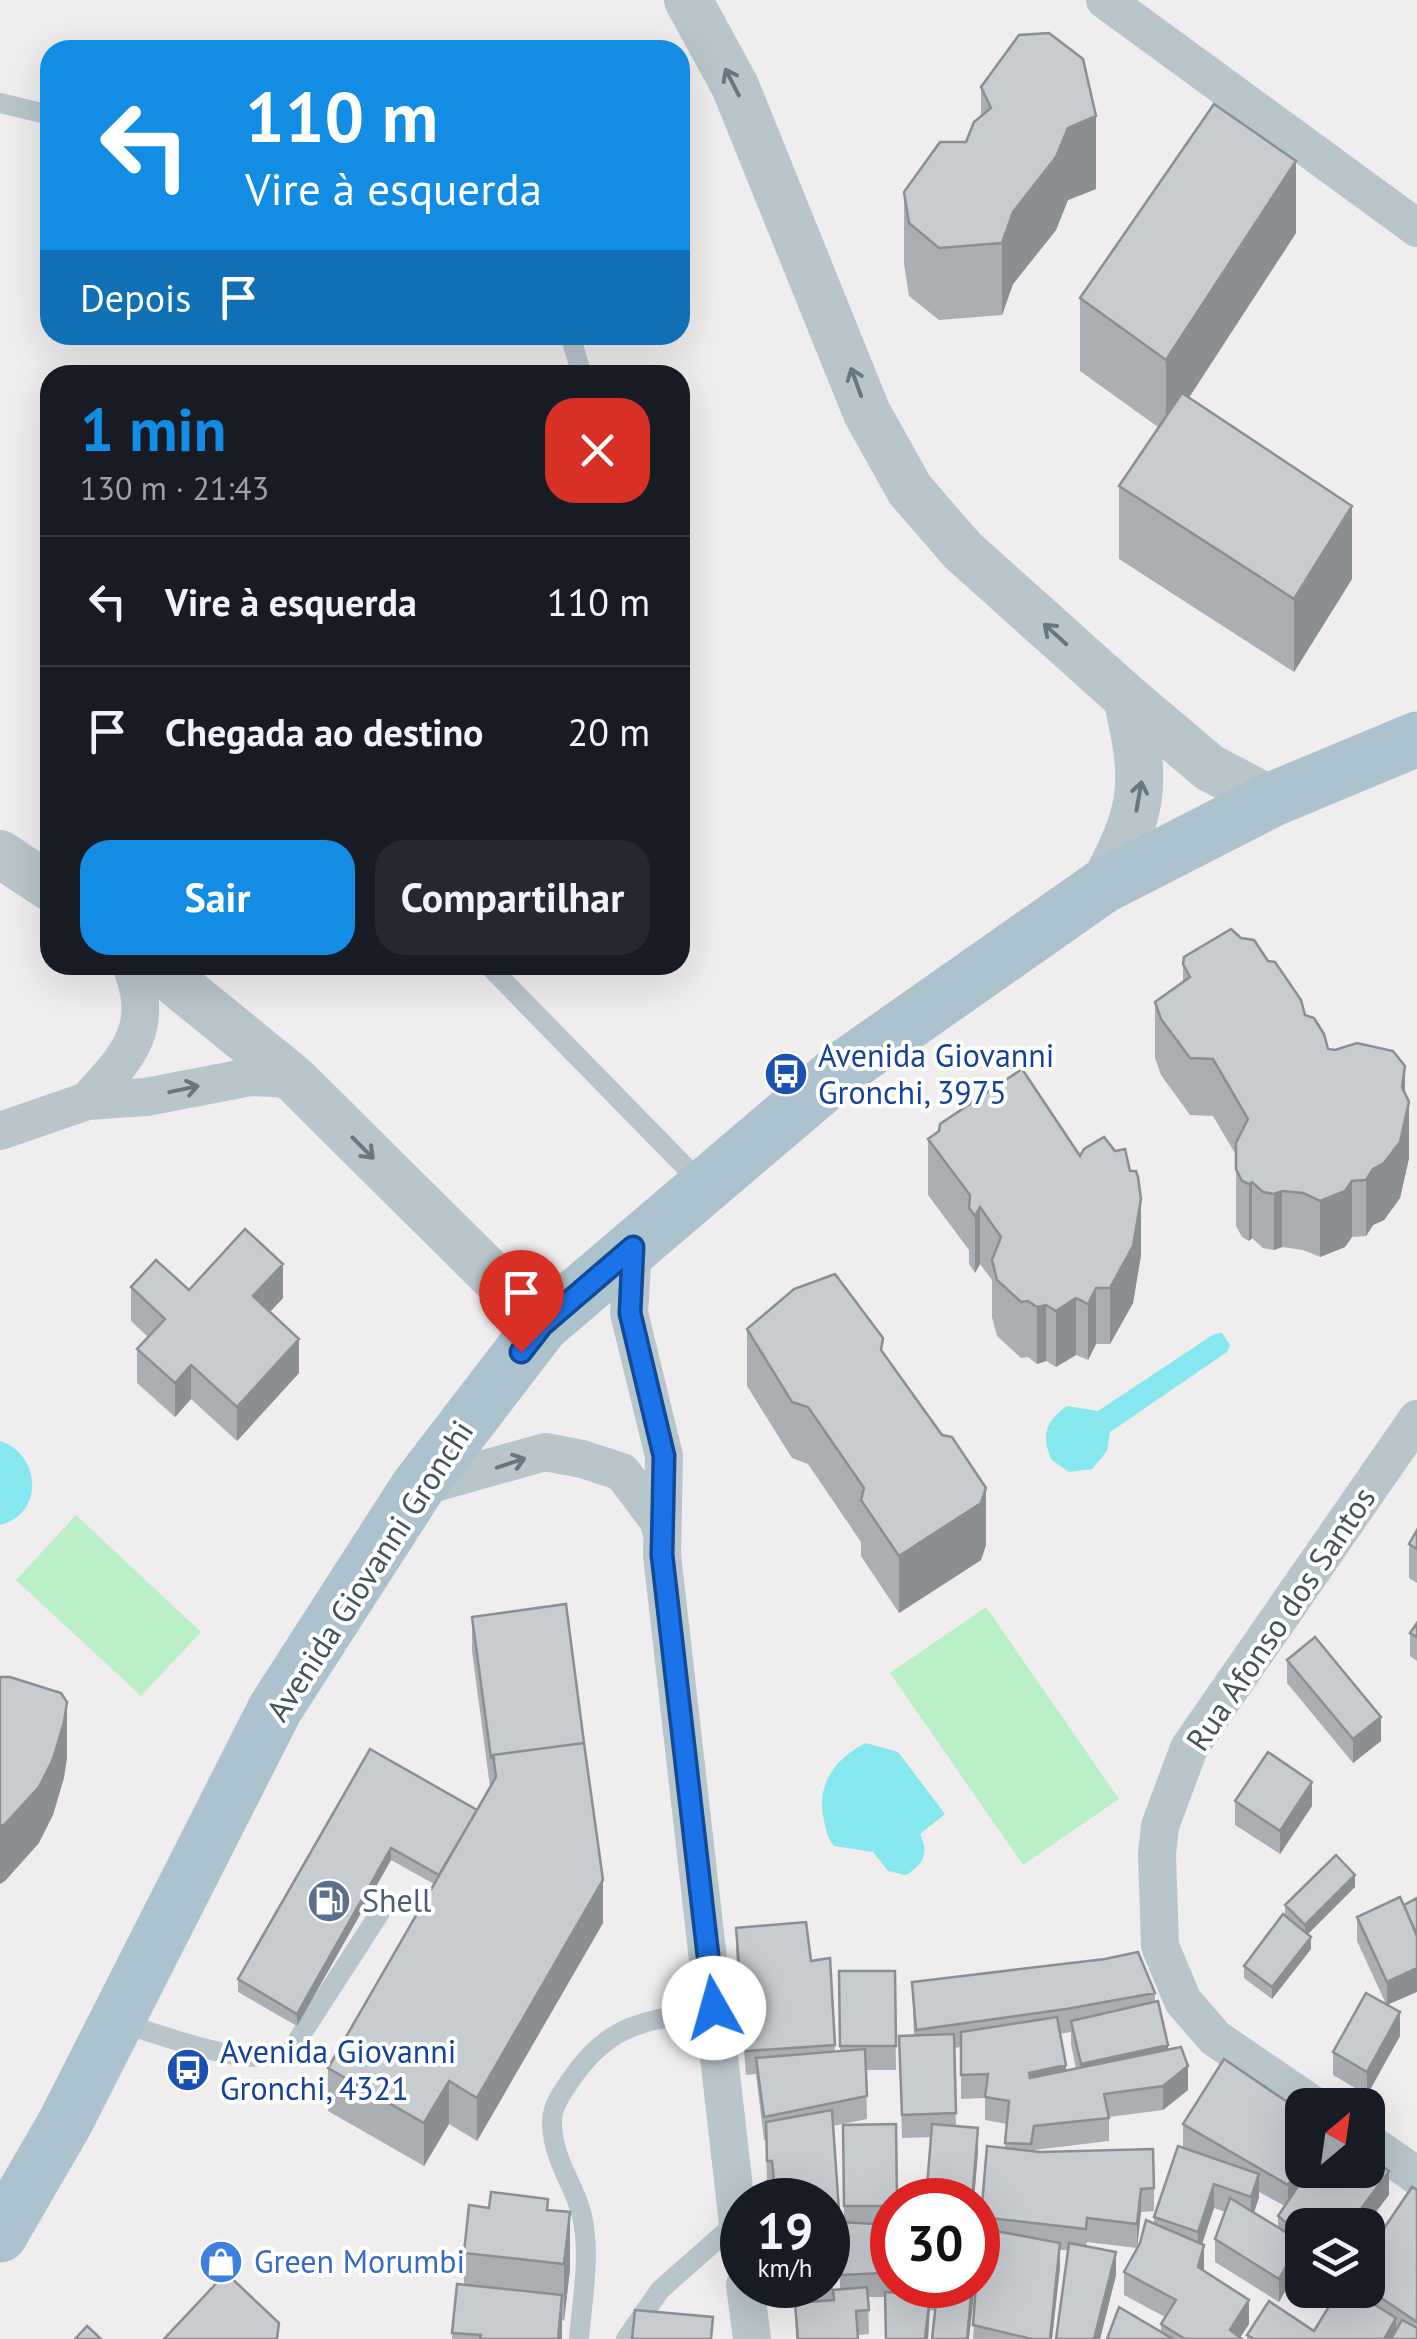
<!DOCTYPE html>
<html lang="pt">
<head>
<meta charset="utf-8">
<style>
  :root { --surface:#171b24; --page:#242831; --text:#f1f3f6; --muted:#9ea1a6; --line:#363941; --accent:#138ce4 }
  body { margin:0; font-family:"PT Sans",sans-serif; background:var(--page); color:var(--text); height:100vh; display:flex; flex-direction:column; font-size:38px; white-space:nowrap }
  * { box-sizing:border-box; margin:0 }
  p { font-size:32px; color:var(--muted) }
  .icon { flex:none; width:55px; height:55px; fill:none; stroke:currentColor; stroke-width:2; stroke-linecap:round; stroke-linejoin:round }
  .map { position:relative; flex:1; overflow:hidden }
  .sheet { position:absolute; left:40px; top:365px; width:650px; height:610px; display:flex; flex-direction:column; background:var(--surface); border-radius:30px; box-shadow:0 10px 40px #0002 }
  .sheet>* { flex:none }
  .top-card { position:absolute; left:40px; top:40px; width:650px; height:305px; border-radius:30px; box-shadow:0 10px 40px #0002; background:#138ce4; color:#fff; overflow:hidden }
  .needle { width:65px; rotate:29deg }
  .controls { position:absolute; left:1285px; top:2088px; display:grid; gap:20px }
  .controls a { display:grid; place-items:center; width:100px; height:100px; border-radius:20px; background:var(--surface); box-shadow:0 10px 40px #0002; font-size:50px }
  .speed { position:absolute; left:720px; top:2178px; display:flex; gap:20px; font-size:50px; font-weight:700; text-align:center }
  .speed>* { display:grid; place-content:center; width:130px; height:130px; border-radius:50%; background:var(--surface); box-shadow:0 10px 40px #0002; line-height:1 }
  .speed small { font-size:25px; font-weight:400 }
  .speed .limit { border:15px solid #d22; background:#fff; color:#111 }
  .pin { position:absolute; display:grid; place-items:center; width:85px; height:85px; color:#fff; margin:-102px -42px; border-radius:50% 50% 50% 0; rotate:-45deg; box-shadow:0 0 10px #0007 }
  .pin .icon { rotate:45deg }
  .me { position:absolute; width:110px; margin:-55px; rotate:353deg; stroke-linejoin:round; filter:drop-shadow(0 0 8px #0008) }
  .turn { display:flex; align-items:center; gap:35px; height:210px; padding:0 40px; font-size:45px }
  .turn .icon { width:130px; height:130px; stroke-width:2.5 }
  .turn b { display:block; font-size:70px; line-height:85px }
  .then { display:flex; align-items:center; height:95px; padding:0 40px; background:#0003; gap:20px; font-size:38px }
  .round { display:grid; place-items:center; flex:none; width:105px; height:105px; border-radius:30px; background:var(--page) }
  .overview { display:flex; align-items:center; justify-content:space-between; height:170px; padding:0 40px }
  h1 { font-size:60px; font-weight:600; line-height:75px; color:var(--accent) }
  .button { display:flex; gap:20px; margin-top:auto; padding:20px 40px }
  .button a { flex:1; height:115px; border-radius:30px; background:var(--accent); color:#fff; font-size:40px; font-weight:600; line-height:115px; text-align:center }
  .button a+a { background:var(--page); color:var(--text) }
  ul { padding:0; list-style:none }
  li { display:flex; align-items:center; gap:30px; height:130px; padding:0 40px; border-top:2px solid var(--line) }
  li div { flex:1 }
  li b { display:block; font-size:38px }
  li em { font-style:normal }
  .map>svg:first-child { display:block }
  .green { fill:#baf0c7 }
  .water { fill:#86e7ee }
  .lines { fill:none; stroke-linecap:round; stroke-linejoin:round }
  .service { stroke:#b8c5cb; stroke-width:20 }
  .minor { stroke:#b8c5cb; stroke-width:38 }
  .tertiary { stroke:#b8c5cb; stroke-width:48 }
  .primary { stroke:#acc2ce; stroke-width:55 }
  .wall { fill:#abafb4; fill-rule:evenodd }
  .shaded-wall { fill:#8b8f92 }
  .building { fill:#c7ccd1; stroke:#8b8f92; stroke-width:2.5 }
  .oneway { stroke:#68767d }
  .route-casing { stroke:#114b97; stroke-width:25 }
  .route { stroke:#1a73e8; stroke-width:18 }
  .labels { text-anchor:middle; stroke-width:8; stroke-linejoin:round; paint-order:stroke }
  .transit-label { font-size:32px; fill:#164399; stroke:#fff; text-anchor:start }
  .street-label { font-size:32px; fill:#45545c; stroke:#fff }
  .service-label { font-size:32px; fill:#4e5e75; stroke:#fff; text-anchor:start }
  .shop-label { font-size:32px; fill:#366cbe; stroke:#fff; text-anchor:start }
</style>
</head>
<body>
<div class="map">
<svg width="1417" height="2339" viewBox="0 0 1417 2339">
  <rect width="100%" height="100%" fill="#f0edee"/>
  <path class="green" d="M76,1515L201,1632L141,1696L16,1580Z
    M986,1607L1119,1799L1023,1865L890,1673Z"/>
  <path class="water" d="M1222,1333L1230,1345L1227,1352L1110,1432L1107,1451L1092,1469L1069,1472L1052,1460C1040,1437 1046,1420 1067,1406L1098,1411L1214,1334Z
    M0,1441C41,1454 45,1514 0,1525Z
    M866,1743L898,1752L945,1814L920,1834C929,1853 924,1864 906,1875L888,1871L873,1852L834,1846C826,1836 826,1828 823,1816C817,1782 837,1757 866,1743Z"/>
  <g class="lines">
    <path class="service" d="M0,103L50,115
      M570,335L582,375
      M488,965L703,1185
      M121,2023C168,2036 243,2069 290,2052L381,1911
      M579,2339C582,2300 591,2255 582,2216C577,2192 560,2169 555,2145C548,2115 553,2105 570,2081C611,2020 646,2022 714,2009
      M626,2339L660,2290L738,2221"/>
    <path class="minor" d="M1105,0L1417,228
      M87,1101C128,1056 156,1029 131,965
      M0,1131L87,1101L146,1097L250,1077L294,1079
      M633,1247L629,1313L664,1456L662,1555L742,2259
      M417,1488L545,1452L582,1459L622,1472L658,1520L662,1534
      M1313,2105L1215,2038L1183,2001L1160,1946L1157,1854L1160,1826L1189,1748L1417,1419
      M1368,2142L1417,2176
      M745,2285L752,2339"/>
    <path class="tertiary" d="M688,0L735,86L867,413L910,490L963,551L1127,698L1210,768L1271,800
      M0,854L50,887
      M1103,886C1145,809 1147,783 1127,698
      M154,965L294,1079L542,1325"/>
    <path class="primary" d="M0,2235L65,2123L275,1709L417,1488L542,1325L845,1067L1103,886L1271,800L1417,739"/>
  </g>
  <path class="wall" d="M981,87L1096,189L1068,200L1056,230L1013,284L1002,315L939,320L909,296L904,264V192L966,142L981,116Z
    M1296,233L1189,397L1352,579L1294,672L1119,559V486L1158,427L1080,371V298Z
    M1183,964L1305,1015L1328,1049L1405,1094L1409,1158L1400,1198L1384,1220L1373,1225L1366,1236L1352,1237L1345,1247L1320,1257L1303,1250L1282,1247L1274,1250L1263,1248L1252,1238L1249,1241L1242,1237L1236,1226V1155L1213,1116L1190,1115L1161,1075L1155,1058V1002L1183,982Z
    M928,1139L1141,1255L1133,1303L1110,1344H1096L1088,1360L1076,1355L1056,1367L1046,1361L1037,1364L1028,1357L1021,1358L997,1336L992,1317V1280L980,1264L975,1273L969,1264V1250L928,1195Z
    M131,1287L189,1290L283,1298L270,1312L299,1373L237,1441L191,1399L175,1417L137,1383V1349L148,1337L131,1321Z
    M747,1329L883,1351L986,1545L981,1560L899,1613L861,1556V1542L808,1464L792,1458L747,1386Z
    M1417,1530V1583L1409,1578V1544Z
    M472,1617L603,1923L477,2141L449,2124L424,2166L328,2111V2068L434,1884L391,1860L297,2026L238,1992V1979L370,1749L477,1810L490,1787L472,1651Z
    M1417,1623V1661L1410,1656V1633Z
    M1287,1660L1381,1741L1353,1763L1287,1683Z
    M1235,1801L1312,1806L1280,1854L1235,1825Z
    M1355,1887L1308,1934L1311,1949L1272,1999L1244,1978V1966L1285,1917V1905Z
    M1400,1897L1388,2005L1400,2036L1367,2095L1333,2075V2052L1386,2004L1357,1941V1917Z
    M736,1928L811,1961L830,1958L835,2052L840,2051L839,1971H895L896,2070H866L867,2119L833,2126L839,2211V2235L829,2237L833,2290L840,2289V2222H844L843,2125L892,2200V2285H934V2311L930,2310L928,2339H885V2297H868L869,2334L858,2335V2339H796L795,2306H788L786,2285H828V2200H774L772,2185H767L766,2140H764L756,2074L746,2075L736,1952Z
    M912,1982L1155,1993V2002L1168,2050L1188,2090L1163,2110L1109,2117V2141L1034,2150L1033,2151L1154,2188V2211L1141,2212L1137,2248L1087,2242L1086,2246L1116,2275L1100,2339H1056L1068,2250H1060V2267L1052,2339H973L987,2146L1005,2148L1007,2124L985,2120V2098L961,2099V2047L954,2048L956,2126L978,2151L974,2200H927L931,2137L902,2138L899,2036L914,2035ZM1071,2032V2044L1076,2069L1066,2071L1060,2034Z
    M1183,2124L1302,2170L1389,2195L1302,2225V2258L1300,2257V2265L1279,2302L1215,2262V2239L1225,2212L1214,2208L1202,2244L1203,2270L1249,2324L1240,2338L1242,2339H1107L1161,2332V2324L1165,2317L1124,2295V2272L1154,2223V2217L1183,2147ZM1259,2192L1285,2206L1278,2216V2228L1254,2213L1259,2197Z
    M1417,2190V2339H1247V2335L1314,2331L1339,2290H1368Z
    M489,2208L548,2210L570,2269L564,2321L562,2320V2339H452L457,2284H464V2253Z"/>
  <path class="shaded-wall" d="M1096,116V189L1068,200L1056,230L1013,284L1002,315V243L1013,212L1068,128Z
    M1296,161V233L1166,433V360Z
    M1352,506V579L1294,672V599Z
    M1405,1066V1119L1409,1102V1158L1400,1198L1384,1220L1373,1225L1366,1236V1180L1402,1087Z
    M1352,1181V1237L1345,1247L1320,1257V1201Z
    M1252,1182V1238L1249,1241V1184Z
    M1282,1191V1247L1274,1250V1194Z
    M1141,1199V1255L1133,1303L1110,1344V1288Z
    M980,1207V1264L975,1273V1216Z
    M283,1264V1298L253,1330V1296Z
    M1096,1288V1344L1088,1360V1304Z
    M1076,1298V1355L1056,1367V1311Z
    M1046,1305V1361L1037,1364V1307Z
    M299,1339V1373L237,1441V1407Z
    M191,1365V1399L175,1417V1383Z
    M986,1488V1545L981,1560L899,1613V1556Z
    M67,1702V1758L64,1778L53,1815L39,1843L5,1881L0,1884V1827Z
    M1381,1717V1741L1353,1763V1739Z
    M1312,1782V1806L1280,1854V1831Z
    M391,1848V1860L297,2026V2014Z
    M1355,1875V1887L1305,1937V1925Z
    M603,1880V1923L477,2141V2098Z
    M1311,1937V1949L1272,1999V1987Z
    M1417,1968V1992L1387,2005V1982Z
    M1400,2012V2036L1367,2095V2072Z
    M1168,2045V2069L1081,2088V2064Z
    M1066,2065V2088L1029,2097V2073Z
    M1188,2066V2090L1163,2110V2086Z
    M449,2081V2124L424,2166V2123Z
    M978,2128V2151L974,2200H972Z
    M1302,2163V2170H1313L1288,2209V2185Z
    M1389,2171V2195L1366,2225H1349Z
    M1259,2174V2197L1251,2221V2197Z
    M1214,2184V2208L1198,2256V2232Z
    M1141,2189V2212L1137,2248V2224Z
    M570,2212V2269L564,2321V2264Z
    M1300,2241V2265L1279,2302V2279Z
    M1060,2243V2267L1052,2339H1050Z
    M1204,2245V2268L1198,2290V2267Z
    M1116,2252V2275L1100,2339H1094Z
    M972,2285H975L969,2339H967Z
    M562,2295V2339H558Z
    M930,2295L928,2339H925Z
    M1249,2300V2324L1239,2339L1230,2330Z
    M1396,2318V2339H1384Z"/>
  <path class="building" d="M1049,33L1083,59L1096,116L1068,128L1056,157L1013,212L1002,243L939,248L909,223L904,192L940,142H966L974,122L991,108L981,87L1019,35Z
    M1214,104L1296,161L1166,360L1080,298Z
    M1182,393L1352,506L1294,599L1119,486Z
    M1231,929L1241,938L1254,940L1268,961L1275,962L1301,1000L1305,1015L1314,1018L1324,1034L1328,1049L1335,1050L1357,1043L1393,1051L1405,1066L1402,1087L1409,1102L1400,1142L1384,1163L1373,1169L1366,1180L1352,1181L1345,1191L1320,1201L1303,1193L1282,1191L1274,1194L1263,1192L1252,1182L1249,1184L1242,1181L1236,1169V1143L1248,1119L1213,1059L1190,1058L1161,1019L1155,1002L1190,977L1183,964L1184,957Z
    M1022,1069L1080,1156L1084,1149L1104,1137L1115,1151L1125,1149L1130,1171H1136L1138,1177L1141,1199L1133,1246L1110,1288H1096L1088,1304L1076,1298L1056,1311L1046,1305L1037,1307L1028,1301L1021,1302L997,1280L992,1260L1001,1237L980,1207L975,1216L969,1208L970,1195L928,1139L939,1131L940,1124Z
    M245,1229L283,1264L253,1296L299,1339L237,1407L191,1365L175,1383L137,1349L165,1319L131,1287L156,1260L189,1290Z
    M835,1274L883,1338L881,1350L942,1435L952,1437L986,1488L981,1503L899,1556L861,1500L864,1488L808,1407L792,1402L747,1329L794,1289Z
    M1417,1530V1549L1409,1544Z
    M566,1604L584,1743L493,1755L494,1758H491L472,1617Z
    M1417,1623V1637L1410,1633Z
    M1315,1637L1381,1717L1353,1739L1287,1660Z
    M0,1677H10L61,1693L67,1702L64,1722L53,1759L39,1787L5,1824L0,1827Z
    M584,1743L603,1880L477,2098L449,2081L424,2123L328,2068L496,1777L493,1755Z
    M370,1749L477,1810L439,1875L391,1848L297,2014L238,1979Z
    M1268,1752L1312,1782L1280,1831L1235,1801Z
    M1336,1855L1355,1875L1305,1925L1285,1905Z
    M1400,1897L1417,1935V1968L1387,1982L1357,1917Z
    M1417,1898V1933L1416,1934L1404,1905Z
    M1283,1914L1311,1937L1272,1987L1244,1966Z
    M806,1922L811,1961L830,1958L835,2045L746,2051L736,1928Z
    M1138,1952L1155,1993L1066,2009L916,2030L912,1982L1105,1959Z
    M839,1971H895L896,2046H840Z
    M1366,1993L1400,2012L1367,2072L1333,2052Z
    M1158,2001L1168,2045L1081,2064L1071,2021Z
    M1057,2017L1066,2065L1029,2073L1030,2078L1181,2047L1188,2066L1163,2086L1104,2094L1109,2118L1034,2126L1031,2144L1005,2143L1009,2101L985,2097L988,2074L961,2075V2032Z
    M954,2034L956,2113L902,2115L899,2036Z
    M865,2049L867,2096L764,2117L756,2058Z
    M1224,2059L1302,2112V2163L1288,2185L1183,2124Z
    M832,2110L839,2211L828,2214V2200H776L772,2161H767L766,2122Z
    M896,2124L897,2200H892V2206H844L843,2125Z
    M932,2124L978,2128L972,2200H943L944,2189L927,2187Z
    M987,2146L1040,2152L1153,2149L1154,2188L1141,2189L1137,2224L1087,2218L1086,2229L981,2217Z
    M1178,2146L1259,2174L1251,2197L1214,2184L1198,2232L1154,2217Z
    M1368,2156L1389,2171L1349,2225H1302V2235L1278,2216L1309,2170H1368Z
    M1412,2187L1417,2190V2322L1368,2289V2252Z
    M491,2192L548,2199L547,2210L570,2212L564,2264L464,2253L469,2205L489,2208Z
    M1230,2198L1300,2241L1279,2279L1215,2239Z
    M828,2218L833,2279H828Z
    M1146,2220L1204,2245L1198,2267L1249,2300L1230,2330L1242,2339H1185L1161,2324L1176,2300L1124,2272L1140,2243Z
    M840,2222L892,2225V2275L885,2273L840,2275Z
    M980,2228L1060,2243L1050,2339H1032L973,2325L976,2285H978Z
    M1069,2243L1116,2252L1094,2339H1056Z
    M226,2273L279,2323L277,2339H164Z
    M457,2284L562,2295L558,2339H480L481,2335L452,2333Z
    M938,2285H972L967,2339H932Z
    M867,2287L869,2310L856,2311L858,2339H798L795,2303L834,2300L833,2290Z
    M1339,2290H1351L1396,2318L1384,2339H1254L1247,2335L1269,2301L1314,2331Z
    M885,2292L930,2295L925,2339H886Z
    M1119,2307L1173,2339H1107Z
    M635,2310L713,2317L711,2339H632Z
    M1402,2320L1417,2328V2339H1391Z
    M87,2326L101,2339H75Z"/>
  <defs><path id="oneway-shaft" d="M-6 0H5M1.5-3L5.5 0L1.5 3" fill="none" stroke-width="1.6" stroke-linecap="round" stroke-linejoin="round" transform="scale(2.5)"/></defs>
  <g class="oneway">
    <use href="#oneway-shaft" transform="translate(732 82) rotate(-117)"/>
    <use href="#oneway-shaft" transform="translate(856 382) rotate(-110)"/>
    <use href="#oneway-shaft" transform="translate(1055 634) rotate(-138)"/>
    <use href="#oneway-shaft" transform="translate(1139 796) rotate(-80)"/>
    <use href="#oneway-shaft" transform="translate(184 1089) rotate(-12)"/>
    <use href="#oneway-shaft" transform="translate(363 1148) rotate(45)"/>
    <use href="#oneway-shaft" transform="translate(511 1463) rotate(-18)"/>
  </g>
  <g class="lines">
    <g class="route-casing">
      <path id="route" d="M521,1352L542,1325L633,1247L630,1313L664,1456L662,1555L714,2008"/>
    </g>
    <use href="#route" class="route"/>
  </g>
  <defs>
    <g id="bus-disc" transform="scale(2.25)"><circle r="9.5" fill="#1a4fb4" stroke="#fff"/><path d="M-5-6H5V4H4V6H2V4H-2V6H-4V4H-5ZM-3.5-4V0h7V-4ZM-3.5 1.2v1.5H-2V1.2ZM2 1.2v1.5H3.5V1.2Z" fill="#fff"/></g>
    <g id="fuel-disc" transform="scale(2.25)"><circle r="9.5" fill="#5c6f8a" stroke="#fff"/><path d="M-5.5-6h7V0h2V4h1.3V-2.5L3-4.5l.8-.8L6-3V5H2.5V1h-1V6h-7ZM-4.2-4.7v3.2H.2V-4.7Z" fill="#fff"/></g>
    <g id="shop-disc" transform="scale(2.25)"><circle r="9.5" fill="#3f7fe0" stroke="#fff"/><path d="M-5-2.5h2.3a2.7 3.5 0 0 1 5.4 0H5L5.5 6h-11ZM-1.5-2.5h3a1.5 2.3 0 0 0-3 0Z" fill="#fff"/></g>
  </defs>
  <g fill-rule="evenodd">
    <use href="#bus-disc" x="786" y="1074"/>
    <use href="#fuel-disc" x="329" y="1901"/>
    <use href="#bus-disc" x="188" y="2070"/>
    <use href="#shop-disc" x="221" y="2262"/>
  </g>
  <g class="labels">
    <g class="transit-label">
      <text x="818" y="1067">Avenida Giovanni<tspan x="818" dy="37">Gronchi, 3975</tspan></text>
      <text x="220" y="2063">Avenida Giovanni<tspan x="220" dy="37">Gronchi, 4321</tspan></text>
    </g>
    <g class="street-label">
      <text transform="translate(370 1571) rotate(-57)" y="11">Avenida Giovanni Gronchi</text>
      <text transform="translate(1281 1619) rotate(-56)" y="11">Rua Afonso dos Santos</text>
    </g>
    <g class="service-label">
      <text x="362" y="1912">Shell</text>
    </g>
    <g class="shop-label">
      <text x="254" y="2273">Green Morumbi</text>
    </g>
  </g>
</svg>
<div class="controls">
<a><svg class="needle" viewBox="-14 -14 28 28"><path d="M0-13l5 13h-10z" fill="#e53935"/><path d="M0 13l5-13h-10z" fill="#9ea1a6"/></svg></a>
<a><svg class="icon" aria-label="layers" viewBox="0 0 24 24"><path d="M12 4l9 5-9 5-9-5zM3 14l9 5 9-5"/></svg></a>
</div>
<div class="speed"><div>19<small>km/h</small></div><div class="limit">30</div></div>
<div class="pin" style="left:521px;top:1352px;background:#d93025"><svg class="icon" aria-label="arrive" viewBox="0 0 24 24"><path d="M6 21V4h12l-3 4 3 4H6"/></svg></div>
<svg class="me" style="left:714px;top:2008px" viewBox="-20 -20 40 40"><circle r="19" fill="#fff"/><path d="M0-13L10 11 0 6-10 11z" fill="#1a73e8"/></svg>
<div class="top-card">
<div class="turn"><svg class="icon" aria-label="left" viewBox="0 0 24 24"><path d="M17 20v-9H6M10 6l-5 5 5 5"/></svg><div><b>110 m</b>Vire à esquerda</div></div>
<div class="then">Depois<svg class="icon" aria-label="arrive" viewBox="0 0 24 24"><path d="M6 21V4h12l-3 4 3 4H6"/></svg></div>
</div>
<section class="sheet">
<div class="overview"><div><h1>1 min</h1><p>130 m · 21:43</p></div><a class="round" style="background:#d93025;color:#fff"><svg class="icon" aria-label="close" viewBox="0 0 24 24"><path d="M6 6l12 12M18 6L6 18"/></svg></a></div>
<ul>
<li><svg class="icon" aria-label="left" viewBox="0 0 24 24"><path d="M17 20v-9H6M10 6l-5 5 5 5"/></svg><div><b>Vire à esquerda</b></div><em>110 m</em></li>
<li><svg class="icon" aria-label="arrive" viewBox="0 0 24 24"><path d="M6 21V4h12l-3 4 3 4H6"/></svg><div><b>Chegada ao destino</b></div><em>20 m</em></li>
</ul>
<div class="button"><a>Sair</a><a>Compartilhar</a></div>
</section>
</div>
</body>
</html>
